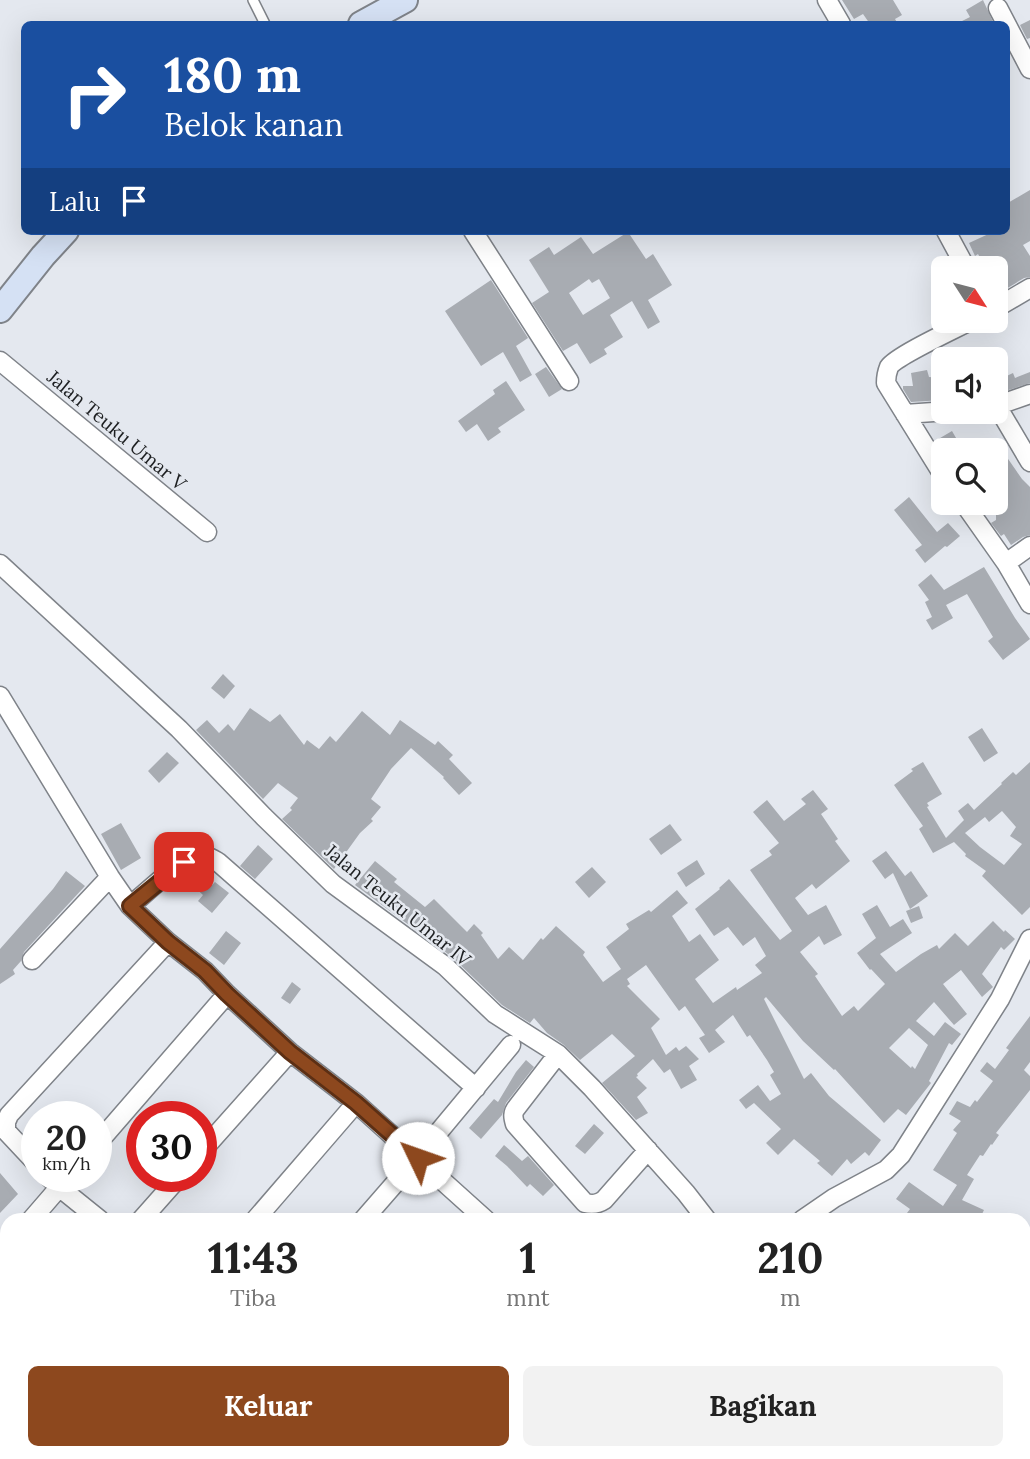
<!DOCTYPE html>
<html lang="id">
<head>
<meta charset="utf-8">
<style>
  :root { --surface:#fff; --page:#f2f2f2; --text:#222; --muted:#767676; --accent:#8d481e }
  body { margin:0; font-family:Lora,serif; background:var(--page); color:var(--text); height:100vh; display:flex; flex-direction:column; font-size:26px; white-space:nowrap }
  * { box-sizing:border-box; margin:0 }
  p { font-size:23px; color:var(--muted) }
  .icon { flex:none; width:38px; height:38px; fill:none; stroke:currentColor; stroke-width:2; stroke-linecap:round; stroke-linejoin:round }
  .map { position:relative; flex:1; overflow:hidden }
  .side { position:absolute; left:0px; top:1213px; width:1031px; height:247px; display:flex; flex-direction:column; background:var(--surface); border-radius:21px 21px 0 0; box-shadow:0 7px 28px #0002 }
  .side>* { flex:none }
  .hud { position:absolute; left:21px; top:21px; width:989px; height:214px; border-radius:10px; box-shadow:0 7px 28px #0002; background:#1a4fa0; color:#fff; overflow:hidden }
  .needle { width:46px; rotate:126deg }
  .controls { position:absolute; left:931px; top:256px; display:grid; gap:14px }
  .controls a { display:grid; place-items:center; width:77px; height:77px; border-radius:10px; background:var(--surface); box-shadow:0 7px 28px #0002; font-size:35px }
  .speed { position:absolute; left:21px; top:1101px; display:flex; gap:14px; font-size:35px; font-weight:700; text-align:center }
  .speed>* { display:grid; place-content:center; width:91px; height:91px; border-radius:50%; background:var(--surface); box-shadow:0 7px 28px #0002; line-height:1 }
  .speed small { font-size:18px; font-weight:400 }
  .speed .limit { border:10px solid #d22; background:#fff; color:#111 }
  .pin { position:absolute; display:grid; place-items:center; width:60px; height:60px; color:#fff; margin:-30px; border-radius:14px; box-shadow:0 4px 10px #0006 }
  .me { position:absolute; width:77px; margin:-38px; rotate:312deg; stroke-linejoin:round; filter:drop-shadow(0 0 5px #0008) }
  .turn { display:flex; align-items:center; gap:24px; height:147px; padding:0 28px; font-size:32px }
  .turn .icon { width:91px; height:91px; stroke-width:2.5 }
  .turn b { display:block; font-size:49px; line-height:60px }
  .then { display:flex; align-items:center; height:66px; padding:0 28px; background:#0003; gap:14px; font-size:26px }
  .eta { display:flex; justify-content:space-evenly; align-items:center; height:119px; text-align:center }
  .eta b { font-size:42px; font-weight:700; line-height:49px }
  .primary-button { display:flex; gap:14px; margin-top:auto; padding:14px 28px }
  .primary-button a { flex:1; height:80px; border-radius:10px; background:var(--accent); color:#fff; font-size:28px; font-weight:700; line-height:80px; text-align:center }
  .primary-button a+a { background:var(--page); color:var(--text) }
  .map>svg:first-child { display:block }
  .building { fill:#a8acb2; fill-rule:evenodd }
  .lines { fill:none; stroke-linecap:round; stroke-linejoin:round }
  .lane-casing { stroke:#7f8389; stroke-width:12 }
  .street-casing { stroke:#7f8389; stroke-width:21 }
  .secondary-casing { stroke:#7f8389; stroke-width:28 }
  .lane { stroke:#fff; stroke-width:9 }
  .street { stroke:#fff; stroke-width:18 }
  .secondary { stroke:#d5e1f4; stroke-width:24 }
  .route-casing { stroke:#5c2f14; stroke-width:18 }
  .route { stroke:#8d481e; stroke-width:12 }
  .labels { text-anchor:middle; stroke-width:5; stroke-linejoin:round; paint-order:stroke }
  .street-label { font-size:19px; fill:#1d1f21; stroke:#e4e8ef }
</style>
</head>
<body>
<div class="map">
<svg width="1030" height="1459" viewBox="0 0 1030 1459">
  <rect width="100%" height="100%" fill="#e4e8ef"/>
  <path class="building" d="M842,0H893L902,15L895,19L898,24H870L863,14L854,19Z
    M983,0L994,24H956L970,17L966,10Z
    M1030,20V38L1027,39L1020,25Z
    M1030,190V241L1023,245L1030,256V277L1024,278L996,295V268H992L987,260L983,263L978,254L975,256L969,243L995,231H1006V204Z
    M628,232L646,259L653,254L672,285L648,300L660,322L648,329L632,301L610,315L623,337L604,349L607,354L590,364L577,343L563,351L532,303L549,292L529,260L549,247L554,255L581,237L593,254ZM589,279L592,283L599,279L610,298L583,315L569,293Z
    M491,280L528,338L516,346L532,375L520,382L503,352L481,366L445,311Z
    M546,367L562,389L549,397L535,374Z
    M927,370L929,377L943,378V400L911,402L903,389V386H913L911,373Z
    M1030,372V383L996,394V381L1013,373L1015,378Z
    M506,381L525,410L498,428L501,432L488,441L477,424L466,432L458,421L495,394L493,390Z
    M952,431L963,450H941L935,441Z
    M1006,456L1022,479L1030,487V535L1023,537L1011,545L1004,534L1001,536L991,523L996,520V463Z
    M909,497L937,532L948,523L960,536L947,547L945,546L925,563L915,550L922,545L894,510Z
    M984,567L1015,618L1030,639L1003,660L988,641L993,637L967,594L946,605L953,618L932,630L926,620L932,617L925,602L929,600L918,585L931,574L944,590Z
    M223,674L235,686L224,699L211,688Z
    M250,708L270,722L280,714L304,745L307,740L319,749L330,736L336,742L362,711L390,735L400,720L435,745L438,741L453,755L449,759L472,783L459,795L443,778L444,777L411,748L391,769L371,799L381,807L371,819L373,821L360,833L334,869L282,819L292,810L290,808L298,798L278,783L263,799L196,730L207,720L219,733L228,724L234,731Z
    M982,728L998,753L984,762L968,737Z
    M167,752L179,763L159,783L148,771Z
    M923,762L942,794L927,803L929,806L927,807L946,838L964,820L958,811L968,803L974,810L1002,784L1001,783L1013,772L1016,775L1030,762V907L1022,915L982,876L986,871L965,856L966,854L954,842L933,853L919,829L923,826L894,785L913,771L911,769ZM1002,811L1016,827L1010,836L1022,844L1004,865L980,847L965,833L985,817L989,822Z
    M813,790L828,809L821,814L838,839L835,841L850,861L816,889L812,884L795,898L808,915L826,905L842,935L824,945L819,936L800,952L818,974L815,976L842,1016L854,1006L858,1011L885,984L871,969L870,970L857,953L876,938L862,914L877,905L890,927L903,919L912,933L880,954L896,972L921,954L937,945L939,949L955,933L968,946L993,921L1004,932L1005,930L1015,939L1004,950L1001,947L982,974L993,987L982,997L961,970L943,984L967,1014L954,1025L934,1002L916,1021L934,1036L945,1022L961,1034L952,1045L949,1043L929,1081L931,1083L906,1115L898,1109L884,1123L835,1069L834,1070L803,1041L766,997L764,999L804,1079L811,1073L829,1096L881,1140L869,1156L865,1152L851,1164L847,1159L832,1176L817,1163L820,1161L794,1139L778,1155L766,1143L781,1129L754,1103L746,1109L739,1100L758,1085L770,1101L781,1094L770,1075L774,1072L767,1060L750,1035L747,1037L733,1015L715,1030L725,1042L709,1053L699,1038L705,1035L685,1006L679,1011L646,965L627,979L630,984L627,986L660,1019L651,1028L666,1055L676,1047L679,1051L686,1046L699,1059L689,1066L697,1080L681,1089L670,1069L664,1073L653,1059L637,1074L638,1076L636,1077L647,1088L637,1097L648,1113L636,1120L602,1083L635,1056L612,1034L580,1060L564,1045L547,1033L534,1018L530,1023L502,1005L452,957L355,885L375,861L397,879L394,882L425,907L434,899L467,932L474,924L483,933L481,935L498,959L509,947L523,960L541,938L543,940L556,926L585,952L583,955L603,982L621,969L606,947L629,929L626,924L649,910L651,912L677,890L688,903L672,916L689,942L700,934L719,960L695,979L713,1003L736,987L737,990L762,973L755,965L766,956L755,937L743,946L728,927L714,936L695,909L720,889L719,888L729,879L780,940L792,931L750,870L772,855L769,851L779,843L753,812L767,800L784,821L806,804L801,799ZM909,1028L928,1045L915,1069L912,1066L911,1068L889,1048Z
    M121,823L141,858L121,870L101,834Z
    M670,824L682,840L661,855L649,839Z
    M258,845L273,859L255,879L240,866Z
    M886,851L905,876L911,871L928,896L910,909L893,873L885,879L872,861Z
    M697,860L705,874L686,887L677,873Z
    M592,867L606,882L589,898L575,882Z
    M196,870L212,885L215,882L229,893L212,913L198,901L203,895L187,880Z
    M66,871L85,886L24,952L21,961L13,970L15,974L0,984V949L53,889Z
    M919,906L923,918L911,923L906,911Z
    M226,931L241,943L224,965L209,953Z
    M292,982L301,989L290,1004L281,998Z
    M1030,1016V1062L1024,1070L1030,1076V1090L996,1133L999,1135L992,1145L991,1144L983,1156L980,1155L967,1175L974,1179L962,1200L984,1210L979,1220H935L929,1215L925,1220H917L907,1213L910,1209L896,1199L909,1182L943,1206L957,1185L933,1170L957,1133L953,1130L961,1121L949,1114L957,1101L970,1107L975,1100L977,1102L993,1081L980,1071L987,1062L995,1069L1009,1050L1006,1048Z
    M526,1060L534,1067L506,1103L502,1115L481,1139L469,1128L494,1099L498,1102L516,1072Z
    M594,1124L604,1133L585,1154L575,1146Z
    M504,1145L522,1161L528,1156L554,1185L543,1196L530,1184L527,1187L507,1166L495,1156Z
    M0,1173L18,1194L0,1213Z"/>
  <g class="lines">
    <g class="lane-casing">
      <path id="lane" d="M253,0L265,24"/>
    </g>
    <g class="street-casing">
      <path id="street" d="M827,0L841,24
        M998,8L1030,69
        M473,231L569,381
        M946,231L966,268
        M996,308L1030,288
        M0,361L207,532
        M996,406L1030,394
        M997,406L1030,462
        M905,414L948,411
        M943,475L886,383C886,378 887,372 889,367C896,356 957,328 972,320
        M963,502L1006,563L1030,604
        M1006,563L1030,546
        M0,564L179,729L264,817L333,884L445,966L495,1014L558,1054L592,1088L686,1193L707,1220
        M0,696L110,877L130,906L168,942L205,971L227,994L290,1052L356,1103L486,1220
        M130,906C145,894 181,859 197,856C205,854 211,858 218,862L476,1088
        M32,960L110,877
        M558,1054L517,1107C512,1113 513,1117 515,1124L585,1203C593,1205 598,1204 604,1200L648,1150
        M96,1145L227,994
        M201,1152L290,1052
        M37,1164L6,1131V1122L9,1115L168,942
        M48,1176L59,1187L100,1220
        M31,1220L69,1176
        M141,1220L180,1176
        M255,1220L356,1103
        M363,1220L417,1158L511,1045
        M802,1220L834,1198L886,1170L901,1155L1000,999L1030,939
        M0,1256L7,1248
        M0,1371L7,1379
        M0,1438L7,1433
        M70,1452L75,1459
        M367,1452L373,1459
        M486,1452L491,1459
        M680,1452L686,1459
        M147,1459L153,1452
        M280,1459L286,1452
        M661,1459L666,1452
        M858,1459L865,1452"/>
    </g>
    <g class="secondary-casing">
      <path id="secondary" d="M361,24L405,0
        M0,310L43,256L66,231"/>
    </g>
    <use href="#lane" class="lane"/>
    <use href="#street" class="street"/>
    <use href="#secondary" class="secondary"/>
  </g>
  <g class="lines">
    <g class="route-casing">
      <path id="route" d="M184,862L130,906L168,942L205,971L227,994L290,1052L356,1103L418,1158"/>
    </g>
    <use href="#route" class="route"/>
  </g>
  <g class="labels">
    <g class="street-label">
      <text transform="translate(117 430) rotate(40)" y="7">Jalan Teuku Umar V</text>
      <text transform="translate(398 905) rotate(39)" y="7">Jalan Teuku Umar IV</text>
    </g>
  </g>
</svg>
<div class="controls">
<a><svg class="needle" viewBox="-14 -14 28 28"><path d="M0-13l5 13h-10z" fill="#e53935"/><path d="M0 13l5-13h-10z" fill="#767676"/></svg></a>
<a><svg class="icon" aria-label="sound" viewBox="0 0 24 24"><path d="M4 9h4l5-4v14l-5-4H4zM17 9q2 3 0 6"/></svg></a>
<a><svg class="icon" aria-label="search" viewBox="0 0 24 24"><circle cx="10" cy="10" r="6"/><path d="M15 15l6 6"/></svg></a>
</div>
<div class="speed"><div>20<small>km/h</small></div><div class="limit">30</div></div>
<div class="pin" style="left:184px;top:862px;background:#d93025"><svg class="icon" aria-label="arrive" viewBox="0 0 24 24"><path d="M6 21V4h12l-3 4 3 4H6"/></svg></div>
<svg class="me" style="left:418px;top:1158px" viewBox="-20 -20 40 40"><circle r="19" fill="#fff"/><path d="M0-13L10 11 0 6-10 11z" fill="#8d481e"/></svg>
<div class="hud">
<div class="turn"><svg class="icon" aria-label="right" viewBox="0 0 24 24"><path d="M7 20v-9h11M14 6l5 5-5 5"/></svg><div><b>180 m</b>Belok kanan</div></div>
<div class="then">Lalu<svg class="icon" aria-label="arrive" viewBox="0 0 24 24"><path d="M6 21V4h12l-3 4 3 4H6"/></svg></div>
</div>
<section class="side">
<div class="eta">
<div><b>11:43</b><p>Tiba</p></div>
<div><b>1</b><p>mnt</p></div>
<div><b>210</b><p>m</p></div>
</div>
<div class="primary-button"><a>Keluar</a><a>Bagikan</a></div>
</section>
</div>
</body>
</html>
